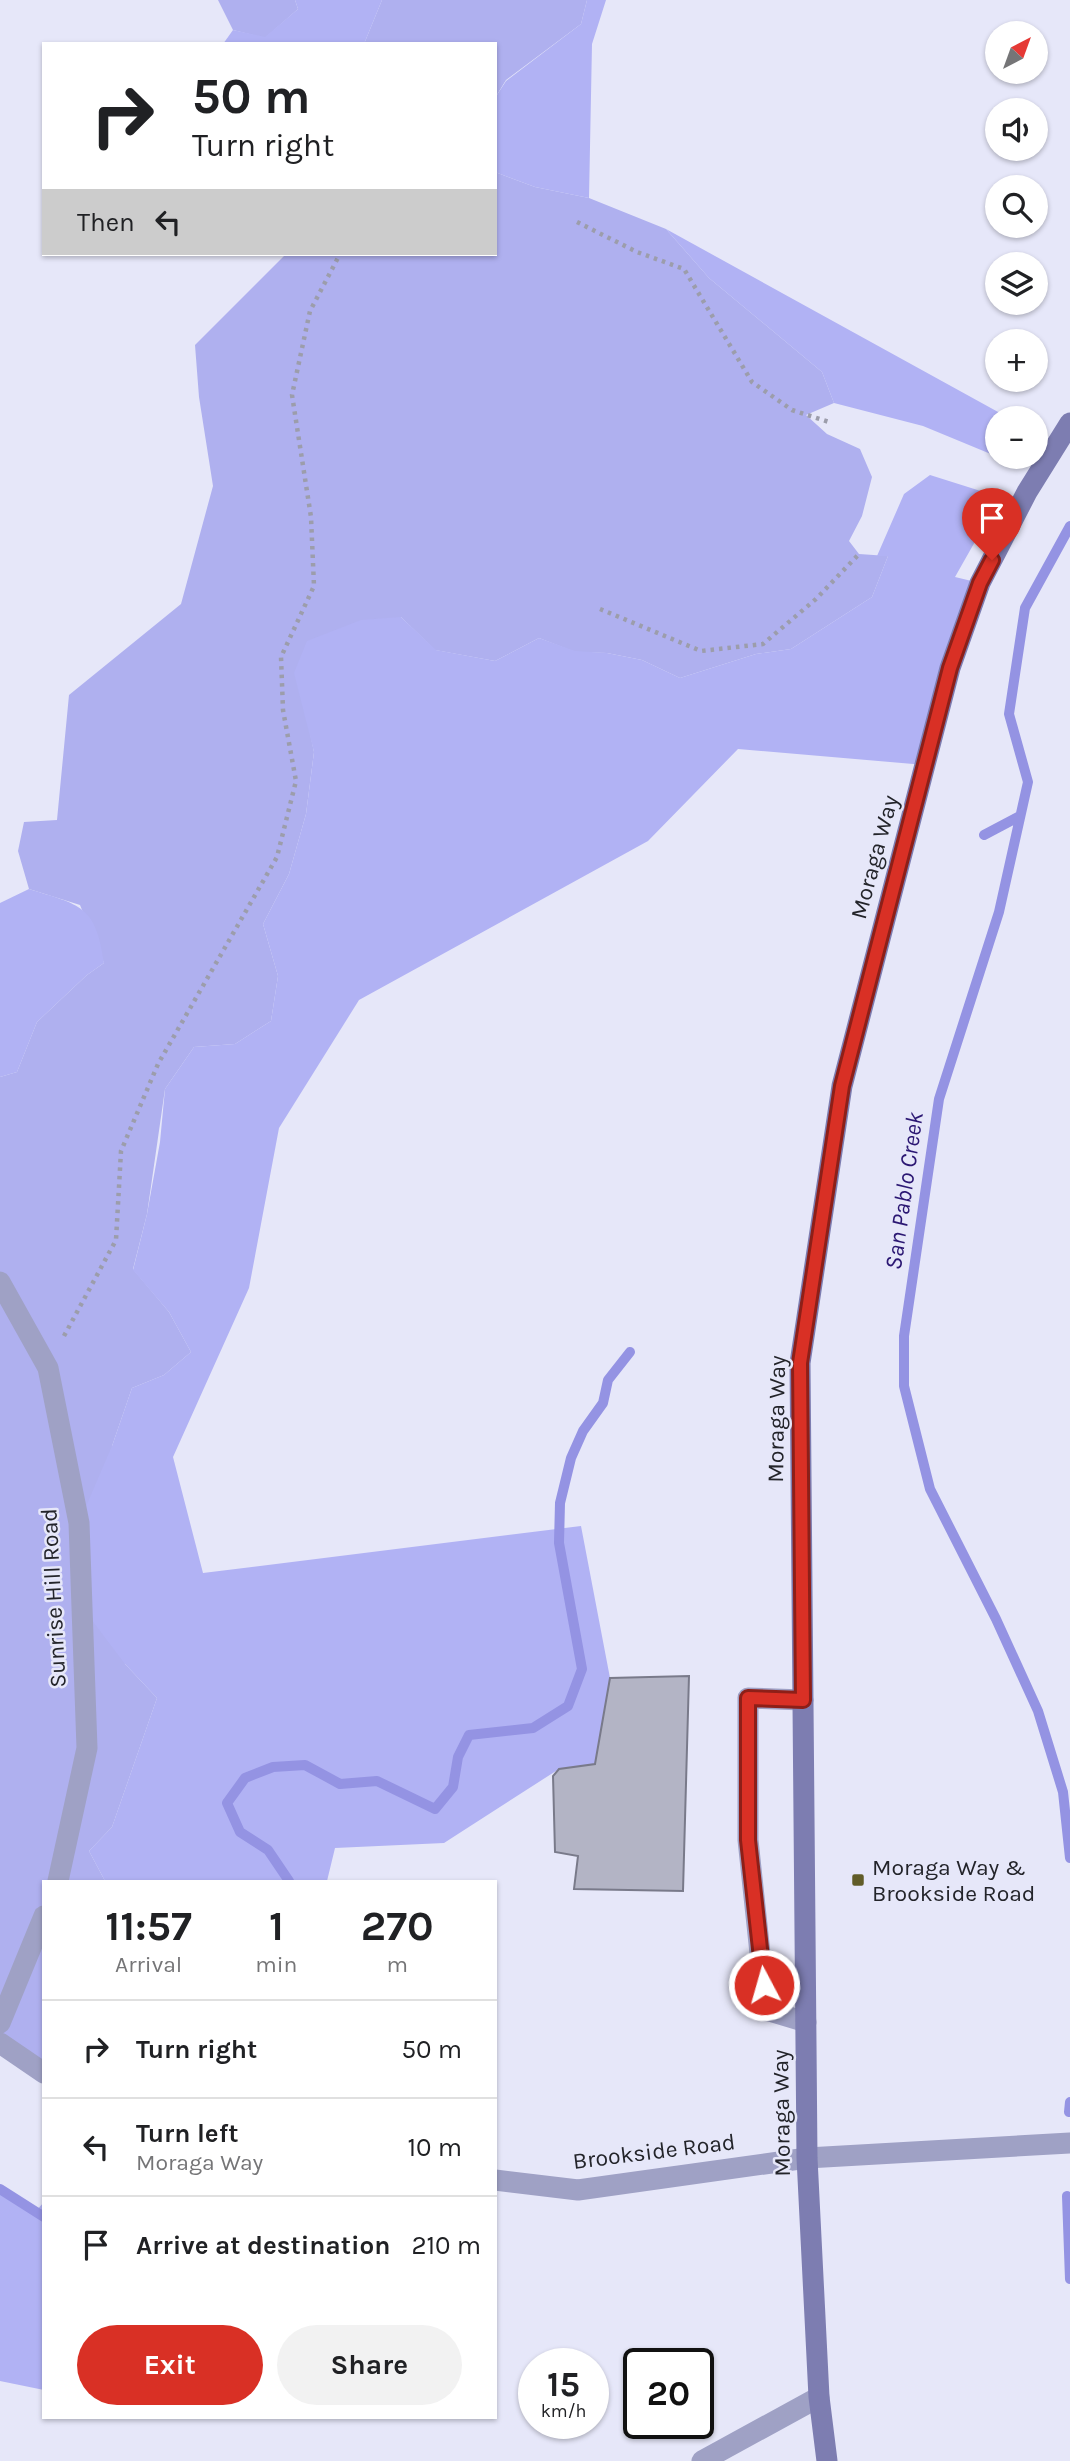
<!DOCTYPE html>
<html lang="en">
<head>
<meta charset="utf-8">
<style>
  :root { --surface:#fff; --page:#f2f2f2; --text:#202124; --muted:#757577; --line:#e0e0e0; --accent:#d93025 }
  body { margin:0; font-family:Karla,sans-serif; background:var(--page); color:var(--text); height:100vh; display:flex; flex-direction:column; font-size:26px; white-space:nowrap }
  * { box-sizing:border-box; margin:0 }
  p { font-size:23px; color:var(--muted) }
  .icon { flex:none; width:38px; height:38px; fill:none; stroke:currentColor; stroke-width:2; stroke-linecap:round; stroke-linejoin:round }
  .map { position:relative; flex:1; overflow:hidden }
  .details { position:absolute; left:42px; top:1880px; width:455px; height:539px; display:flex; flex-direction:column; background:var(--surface); border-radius:0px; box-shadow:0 2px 5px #0004 }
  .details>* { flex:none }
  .banner { position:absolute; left:42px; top:42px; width:455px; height:214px; border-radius:0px; box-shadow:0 2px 5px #0004; background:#fff; color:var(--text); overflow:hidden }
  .needle { width:46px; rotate:41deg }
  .tools { position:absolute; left:985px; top:21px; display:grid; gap:14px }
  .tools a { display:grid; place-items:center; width:63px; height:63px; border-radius:50%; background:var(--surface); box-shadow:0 2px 5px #0004; font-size:35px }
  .speed { position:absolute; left:518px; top:2348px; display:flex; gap:14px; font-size:35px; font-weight:700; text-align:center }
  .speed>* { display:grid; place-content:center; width:91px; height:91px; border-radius:50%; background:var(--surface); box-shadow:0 2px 5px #0004; line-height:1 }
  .speed small { font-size:18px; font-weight:400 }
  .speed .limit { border:4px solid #111; border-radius:10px; background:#fff; color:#111 }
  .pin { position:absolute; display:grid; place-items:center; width:60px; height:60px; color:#fff; margin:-72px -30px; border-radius:50% 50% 50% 0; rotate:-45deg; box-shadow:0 0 7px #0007 }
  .pin .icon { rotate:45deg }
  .me { position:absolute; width:77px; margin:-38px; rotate:354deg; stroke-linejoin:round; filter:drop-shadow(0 0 5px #0008) }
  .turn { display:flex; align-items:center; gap:24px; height:147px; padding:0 35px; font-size:32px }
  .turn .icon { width:91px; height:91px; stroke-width:2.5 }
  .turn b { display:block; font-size:49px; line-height:60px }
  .then { display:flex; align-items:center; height:66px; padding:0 35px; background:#0003; gap:14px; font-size:26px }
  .eta { display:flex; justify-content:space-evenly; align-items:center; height:119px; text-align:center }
  .eta b { font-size:42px; font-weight:700; line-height:49px }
  .button { display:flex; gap:14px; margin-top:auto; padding:14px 35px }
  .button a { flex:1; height:80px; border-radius:42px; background:var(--accent); color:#fff; font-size:28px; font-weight:700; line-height:80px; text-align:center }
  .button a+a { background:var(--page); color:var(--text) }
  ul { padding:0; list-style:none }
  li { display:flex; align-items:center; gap:21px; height:98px; padding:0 35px; border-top:2px solid var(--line) }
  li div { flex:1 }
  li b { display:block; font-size:26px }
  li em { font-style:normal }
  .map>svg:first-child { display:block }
  .green { fill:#afb0ef }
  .forest { fill:#b1b2f4 }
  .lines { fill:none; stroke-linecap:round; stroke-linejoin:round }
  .stream { stroke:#9493e3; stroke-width:10 }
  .building { fill:#b3b4c5; stroke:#797a8a; stroke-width:2 }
  .path { stroke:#9c9dab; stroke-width:4.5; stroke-dasharray:3.5 5; stroke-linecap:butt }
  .lane { stroke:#9fa1c5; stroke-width:21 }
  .street { stroke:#9fa1c5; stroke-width:21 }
  .secondary { stroke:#7d7db1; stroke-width:21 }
  .route-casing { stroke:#8d1f18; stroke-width:18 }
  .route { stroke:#d93025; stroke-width:12 }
  .poi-dot { fill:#615c28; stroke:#e6e7f9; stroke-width:2.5 }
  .labels { text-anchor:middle; stroke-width:5; stroke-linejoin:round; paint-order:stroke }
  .street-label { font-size:23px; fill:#23242a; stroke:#e6e7f9 }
  .poi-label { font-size:23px; fill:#23242a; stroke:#e6e7f9; text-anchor:start }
  .water-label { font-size:24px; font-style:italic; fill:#2b1773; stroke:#e6e7f9 }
</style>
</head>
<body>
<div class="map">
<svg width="1070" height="2461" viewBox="0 0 1070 2461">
  <rect width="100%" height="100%" fill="#e6e7f9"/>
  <path class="green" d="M218,0H295L298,9L265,38L233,30Z
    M382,0H587L581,24L506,80L495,98V44H364Z
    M495,172L535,187L589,198L666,229L709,278L822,372L834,403L806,415L827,434L860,449L872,477L862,516L849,541L859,554L888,556L872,597L791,649L756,654L680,678L642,660L607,653L575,652L539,638L495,661L435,650L401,617L306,714L314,752L306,814L289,874L263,924L278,976L271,1021L235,1044L194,1047L165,1089L147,1214L133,1269L169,1312L191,1352L164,1375L132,1388L112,1446L125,1664L157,1698L112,1827L89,1851L105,1881H44V2073L0,2043V1077L17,1072L37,1022L87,975L104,963L80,905L29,889L18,851L24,822L57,820L69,695L181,604L213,486L199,397L195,345L286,254H495Z"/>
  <path class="forest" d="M295,0H382L364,44H223L233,30L265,37L298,9Z
    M587,0H606L592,44L589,198L535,187L495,172V98L506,81L581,24Z
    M666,229L1009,418H998V457L923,426L834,403L822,372L709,278Z
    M930,475L987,493L985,524L955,577L980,583L925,765L738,749L648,841L359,1000L279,1128L249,1288L173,1457L203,1573L581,1526L610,1678L595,1764L559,1769L444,1843L335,1848L327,1881H105L89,1851L112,1827L157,1698L125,1664L82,1607L79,1523L112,1446L132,1388L164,1375L191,1352L169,1312L133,1270L147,1214L160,1142L165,1089L194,1047L235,1044L271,1021L278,976L263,924L289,874L306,814L314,752L294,673L307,641L361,620L401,617L436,650L495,661L539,638L575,651L607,653L642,660L680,678L756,654L791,649L872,597L888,556H877L904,494Z
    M29,889C80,905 96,905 104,963L87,975L37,1022L17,1072L0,1077V903Z
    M0,2186L35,2212L44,2202V2390L0,2381Z"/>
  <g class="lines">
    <path class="stream" d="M1070,526L1025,608L1009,714L1028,782L999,912L939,1099L904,1336V1386L930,1489L996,1619L1038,1711L1063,1792L1070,1858
      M984,835L1020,816
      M289,1881L268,1850L240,1832L227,1803L245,1778L273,1767L305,1765L340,1784L377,1781L435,1809L453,1787L458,1757L469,1735L533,1728L568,1706L582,1669L559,1543L560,1503L571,1458L583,1431L603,1403L608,1380L630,1352
      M1069,2112L1070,2102
      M0,2189L44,2217
      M1067,2196L1070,2279"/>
  </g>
  <path class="building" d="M689,1676L683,1891L574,1889L578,1856L555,1852L553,1776L559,1769L595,1764L610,1678Z"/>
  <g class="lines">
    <path class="path" d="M577,222L637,252L684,269L752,382L792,410L829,422
      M600,609L701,651L763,644L816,599L859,554
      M64,1336L116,1240L121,1151L158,1064L277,857L296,781L283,710L281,657L314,586L311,517L292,395L310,311L340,254"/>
    <path class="lane" d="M803,1700L748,1698V1840L766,2010L806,2022"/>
    <path class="street" d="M0,1282L48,1368L79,1523L87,1748L58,1881
      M0,2023L44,1916
      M0,2043L44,2073
      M495,2180L578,2190L807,2158L1070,2143
      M702,2461L819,2397"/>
    <path class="secondary" d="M827,2461L819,2397L807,2158L800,1363L842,1086L950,668L980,583L1027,492L1070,423"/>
  </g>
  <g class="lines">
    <g class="route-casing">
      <path id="route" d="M764,1985L748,1840V1698L803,1700L800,1363L842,1086L950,668L980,583L992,560"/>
    </g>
    <use href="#route" class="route"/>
  </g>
  <rect class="poi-dot" x="851" y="1873" width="14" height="14" rx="3.5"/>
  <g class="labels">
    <g class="street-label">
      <text transform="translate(874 857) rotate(-75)" y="8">Moraga Way</text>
      <text transform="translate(776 1419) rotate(-89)" y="8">Moraga Way</text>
      <text transform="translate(53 1598) rotate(-93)" y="8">Sunrise Hill Road</text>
      <text transform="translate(781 2113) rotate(-91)" y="8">Moraga Way</text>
      <text transform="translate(654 2151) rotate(-7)" y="8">Brookside Road</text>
    </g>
    <g class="poi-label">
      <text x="872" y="1875">Moraga Way &amp;<tspan x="872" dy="26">Brookside Road</tspan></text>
    </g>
    <g class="water-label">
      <text transform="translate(904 1191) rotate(-82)" y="8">San Pablo Creek</text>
    </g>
  </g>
</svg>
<div class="tools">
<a><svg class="needle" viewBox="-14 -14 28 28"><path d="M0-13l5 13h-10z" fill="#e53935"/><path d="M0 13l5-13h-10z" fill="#757577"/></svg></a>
<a><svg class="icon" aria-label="sound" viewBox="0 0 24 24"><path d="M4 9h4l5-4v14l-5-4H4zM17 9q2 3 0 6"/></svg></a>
<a><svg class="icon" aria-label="search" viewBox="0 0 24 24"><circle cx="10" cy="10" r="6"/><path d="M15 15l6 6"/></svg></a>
<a><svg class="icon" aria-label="layers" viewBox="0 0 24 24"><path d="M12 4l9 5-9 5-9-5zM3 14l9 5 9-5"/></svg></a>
<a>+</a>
<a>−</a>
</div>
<div class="speed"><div>15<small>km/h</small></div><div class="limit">20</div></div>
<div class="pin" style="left:992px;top:560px;background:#d93025"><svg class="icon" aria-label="arrive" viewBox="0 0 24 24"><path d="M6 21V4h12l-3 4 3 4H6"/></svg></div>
<svg class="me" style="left:764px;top:1985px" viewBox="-20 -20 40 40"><circle r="17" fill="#d93025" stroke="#fff" stroke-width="3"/><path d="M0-11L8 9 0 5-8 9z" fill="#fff"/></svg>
<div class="banner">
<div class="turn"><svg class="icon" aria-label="right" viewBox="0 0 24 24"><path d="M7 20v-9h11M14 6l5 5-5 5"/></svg><div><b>50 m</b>Turn right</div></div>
<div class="then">Then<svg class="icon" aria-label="left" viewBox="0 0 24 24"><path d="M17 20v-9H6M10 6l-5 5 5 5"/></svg></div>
</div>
<section class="details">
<div class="eta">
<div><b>11:57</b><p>Arrival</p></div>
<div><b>1</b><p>min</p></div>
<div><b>270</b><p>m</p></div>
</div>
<ul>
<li><svg class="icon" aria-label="right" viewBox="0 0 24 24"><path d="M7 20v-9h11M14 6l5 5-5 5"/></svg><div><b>Turn right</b></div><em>50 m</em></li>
<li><svg class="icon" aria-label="left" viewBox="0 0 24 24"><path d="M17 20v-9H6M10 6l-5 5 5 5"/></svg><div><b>Turn left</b><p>Moraga Way</p></div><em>10 m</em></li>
<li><svg class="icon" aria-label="arrive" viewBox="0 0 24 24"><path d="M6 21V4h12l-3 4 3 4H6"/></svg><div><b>Arrive at destination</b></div><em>210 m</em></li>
</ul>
<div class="button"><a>Exit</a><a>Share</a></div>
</section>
</div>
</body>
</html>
